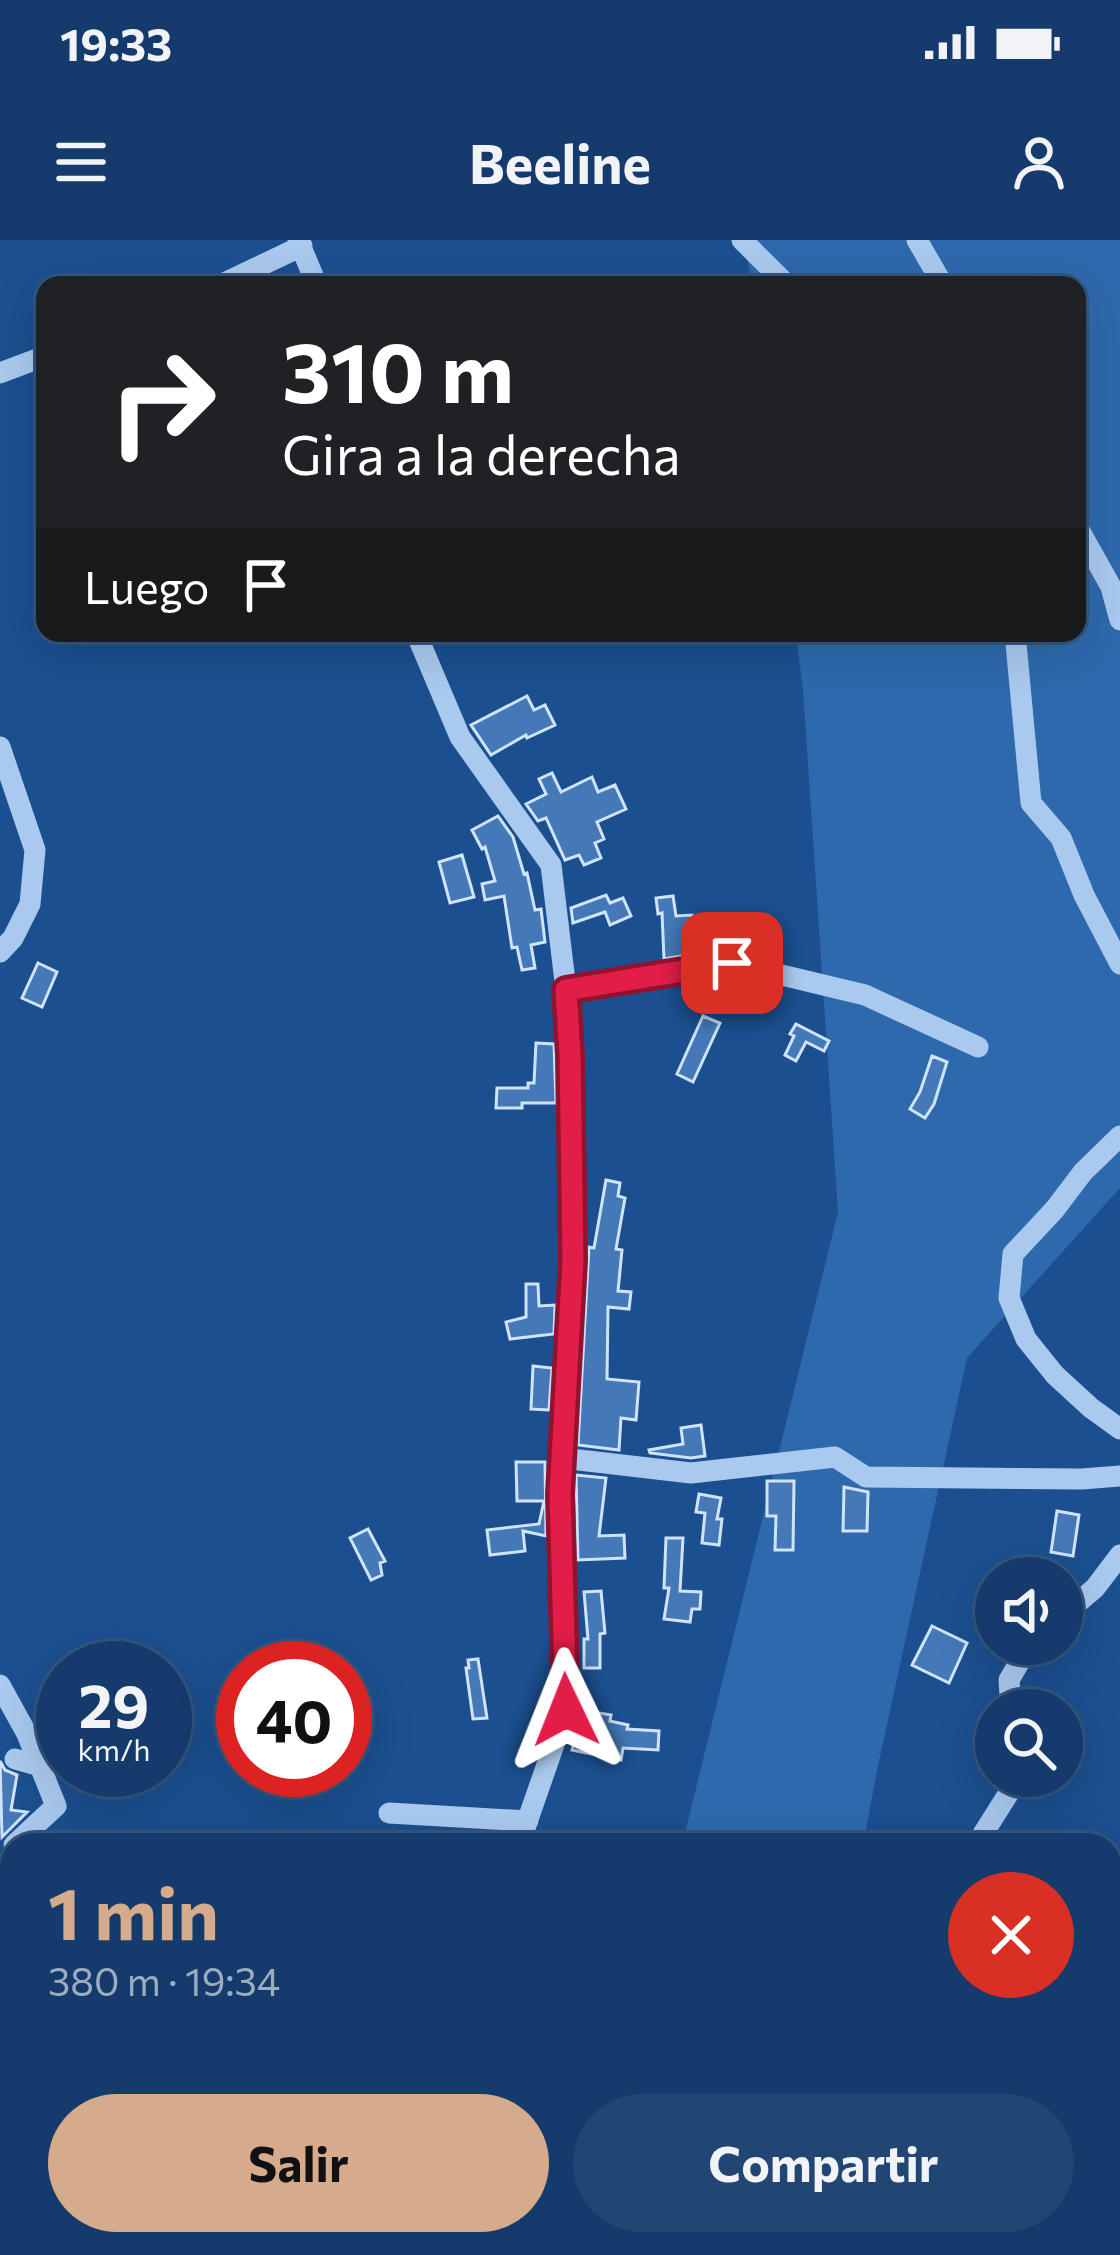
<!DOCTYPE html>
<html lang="es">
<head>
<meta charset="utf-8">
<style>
  :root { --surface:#143b6b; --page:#214673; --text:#f1f3f6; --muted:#9dadc1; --line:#33557e; --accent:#d6ab8b }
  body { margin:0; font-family:Commissioner,sans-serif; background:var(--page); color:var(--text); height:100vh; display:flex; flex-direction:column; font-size:45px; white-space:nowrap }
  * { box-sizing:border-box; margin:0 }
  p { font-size:39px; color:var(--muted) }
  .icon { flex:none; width:66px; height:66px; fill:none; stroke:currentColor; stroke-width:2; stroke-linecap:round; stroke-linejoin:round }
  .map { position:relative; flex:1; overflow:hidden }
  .sheet { position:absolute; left:0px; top:1593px; width:1122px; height:423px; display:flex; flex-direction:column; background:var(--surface); border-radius:36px 36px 0 0; box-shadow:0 12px 48px #0002,0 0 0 3px var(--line) }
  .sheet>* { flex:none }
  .hud { position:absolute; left:36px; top:36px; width:1050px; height:366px; border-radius:24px; box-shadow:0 12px 48px #0002,0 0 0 3px var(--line); background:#202124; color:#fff; overflow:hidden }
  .fabs { position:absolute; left:975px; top:1317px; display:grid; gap:24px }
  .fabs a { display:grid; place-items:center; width:108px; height:108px; border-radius:50%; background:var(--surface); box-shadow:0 12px 48px #0002,0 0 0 3px var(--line); font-size:60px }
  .speed { position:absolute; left:36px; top:1401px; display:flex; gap:24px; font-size:60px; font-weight:700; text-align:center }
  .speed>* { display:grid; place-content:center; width:156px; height:156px; border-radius:50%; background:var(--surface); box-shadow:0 12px 48px #0002,0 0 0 3px var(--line); line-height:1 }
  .speed small { font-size:30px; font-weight:400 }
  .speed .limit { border:18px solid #d22; background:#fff; color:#111 }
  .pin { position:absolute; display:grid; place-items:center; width:102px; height:102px; color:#fff; margin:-51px; border-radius:24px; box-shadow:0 6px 18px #0006 }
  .me { position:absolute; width:132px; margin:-66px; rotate:358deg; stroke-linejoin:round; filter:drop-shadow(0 0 9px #0008) }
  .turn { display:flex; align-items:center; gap:42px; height:252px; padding:0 48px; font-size:54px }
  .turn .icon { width:156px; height:156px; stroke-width:2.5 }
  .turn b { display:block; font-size:84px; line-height:102px }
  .then { display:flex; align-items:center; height:114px; padding:0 48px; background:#0003; gap:24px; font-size:45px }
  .round { display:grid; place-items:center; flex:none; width:126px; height:126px; border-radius:63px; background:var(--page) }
  .overview { display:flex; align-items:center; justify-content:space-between; height:204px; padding:0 48px }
  h1 { font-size:72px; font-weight:700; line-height:90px; color:var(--accent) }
  .button { display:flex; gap:24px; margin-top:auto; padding:24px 48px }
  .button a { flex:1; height:138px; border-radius:72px; background:var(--accent); color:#111; font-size:48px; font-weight:700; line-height:138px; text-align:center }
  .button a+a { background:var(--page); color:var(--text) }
  .status { display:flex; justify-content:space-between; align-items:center; height:84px; padding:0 60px; background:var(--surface); direction:ltr }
  .status svg { height:33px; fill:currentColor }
  header { display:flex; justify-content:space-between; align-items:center; height:156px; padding:0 48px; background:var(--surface); font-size:54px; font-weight:700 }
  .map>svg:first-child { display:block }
  .green { fill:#2e69ad }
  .building { fill:#4478b7; stroke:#cfe3fa; stroke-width:3 }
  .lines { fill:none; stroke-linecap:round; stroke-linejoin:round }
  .minor { stroke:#a9c9ee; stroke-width:21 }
  .route-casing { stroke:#92132f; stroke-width:30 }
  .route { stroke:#e11d48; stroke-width:21 }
</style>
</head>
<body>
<div class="status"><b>19:33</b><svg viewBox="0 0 49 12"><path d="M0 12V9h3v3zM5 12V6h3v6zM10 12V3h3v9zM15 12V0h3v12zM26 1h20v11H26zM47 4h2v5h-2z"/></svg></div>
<header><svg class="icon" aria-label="menu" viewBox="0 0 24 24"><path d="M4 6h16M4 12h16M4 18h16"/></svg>Beeline<svg class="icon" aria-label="person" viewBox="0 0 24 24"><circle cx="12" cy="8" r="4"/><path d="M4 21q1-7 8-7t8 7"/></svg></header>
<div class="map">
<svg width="1120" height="2015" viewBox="0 0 1120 2015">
  <rect width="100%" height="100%" fill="#1b4f8f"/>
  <path class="green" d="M745,0H1120V948L967,1118L879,1521L863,1605H682L838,972L803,450L796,393H1077V45H751Z
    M532,2004H789L786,2015H520Z"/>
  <path class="building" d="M527,456L534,470L545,465L555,485L527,498L526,495L491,515L471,485Z
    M552,533L561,552L592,537L598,552L615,545L626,569L597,582L604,599L595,603L601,618L584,625L579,615L565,620L546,578L538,581L526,564L546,554L539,539Z
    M498,576L513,597L524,634L527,633L535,670L541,669L545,702L531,705L535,728L522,730L517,707L512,708L504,656L485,660L482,644L495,641L485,607L482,609L472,590Z
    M462,615L474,657L450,663L439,622Z
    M606,655L610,663L623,658L631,676L610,685L605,672L573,683L571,668Z
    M673,656L676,676L692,675L694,714L664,719L662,673L658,674L656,658Z
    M38,723L57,732L42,767L22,758Z
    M703,776L720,783L693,842L677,834Z
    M796,784L829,801L824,811L806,802L796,821L785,815L794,796L790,794Z
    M536,803L554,804L556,863H522V868H496L497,848H528V843H534Z
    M932,816L947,822L934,864L925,878L910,869L920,852Z
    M606,940L620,943L618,956L625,958L616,1009L622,1010L618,1051L631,1052L629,1069L608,1067L607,1139L639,1142L636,1180L621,1178L619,1210L578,1205L589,1007L594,1008Z
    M526,1044H538L539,1066L555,1065L554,1094L510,1099L506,1082L526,1077Z
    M533,1126L552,1128L549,1170L531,1169Z
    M701,1185L705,1216L691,1218L650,1213L649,1210L683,1204L681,1188Z
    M516,1222H545L546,1296L523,1291L525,1311L490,1315L487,1290L539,1284L544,1261H517Z
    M576,1235L606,1238L599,1296L624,1295L625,1318L578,1320Z
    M767,1241H794L793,1310H775L776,1276H767Z
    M844,1247L868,1252L867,1291H843Z
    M699,1254L721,1258L717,1279H722L719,1305L702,1303L705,1273L696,1272Z
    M1057,1271L1079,1275L1073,1316L1051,1312Z
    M368,1289L385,1321L380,1323L382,1335L371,1340L350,1298Z
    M666,1298H683L680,1351L701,1352L700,1369H692L690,1382L664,1379L669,1348H664Z
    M601,1351L605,1393L600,1394V1428H584V1399H588L584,1352Z
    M932,1386L967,1403L949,1443L912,1425Z
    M478,1419L487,1478L473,1479L466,1428H469L468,1420Z
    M582,1470L611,1475L610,1481L628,1485L627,1489L659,1491L658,1510L623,1508L621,1520L572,1510Z
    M0,1521L5,1530L17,1535L11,1570L27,1572L2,1597Z"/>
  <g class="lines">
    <path class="minor" d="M298,0L317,45
      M742,0L787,45
      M917,0L943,45
      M220,45L302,6
      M0,133L45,116
      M1077,286L1111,347L1120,380
      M416,393L460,497L551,625L566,750L570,815L573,1020L560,1254L566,1470L519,1605
      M1015,393L1031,563L1061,598L1084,655L1120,724
      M0,507L35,610L30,664L13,698L0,712
      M566,750L732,723L865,755L978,807
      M1120,896L1083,932L1055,969L1013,1014L1009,1058L1026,1099L1055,1135L1091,1168L1120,1189
      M562,1218L691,1233L835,1217L866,1237L1082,1239L1120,1236
      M1062,1376L1095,1348L1120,1315
      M0,1445L27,1494L40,1526
      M1011,1470L1009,1440L1030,1404
      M389,1573L528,1581
      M14,1605L56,1566L40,1526L15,1519
      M976,1605L1017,1540L1016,1536
      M111,2015L115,2004
      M927,2015L933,2004"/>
  </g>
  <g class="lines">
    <g class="route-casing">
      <path id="route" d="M566,1470L560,1254L573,1020L570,814L566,750L732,723"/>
    </g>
    <use href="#route" class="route"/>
  </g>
</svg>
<div class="fabs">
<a><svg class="icon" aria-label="sound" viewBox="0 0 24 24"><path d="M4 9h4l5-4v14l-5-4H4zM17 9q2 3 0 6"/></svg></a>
<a><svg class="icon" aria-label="search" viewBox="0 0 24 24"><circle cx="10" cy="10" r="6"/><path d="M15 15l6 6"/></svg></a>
</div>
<div class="speed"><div>29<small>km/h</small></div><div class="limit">40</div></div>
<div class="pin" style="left:732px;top:723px;background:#d93025"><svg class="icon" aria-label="arrive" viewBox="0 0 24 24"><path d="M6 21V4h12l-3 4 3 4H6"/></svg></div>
<svg class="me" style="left:566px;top:1470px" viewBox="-20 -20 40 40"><path d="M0-17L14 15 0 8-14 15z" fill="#e11d48" stroke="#fff" stroke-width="4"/></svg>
<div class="hud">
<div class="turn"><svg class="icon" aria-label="right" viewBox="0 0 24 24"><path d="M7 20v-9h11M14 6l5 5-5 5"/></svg><div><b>310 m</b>Gira a la derecha</div></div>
<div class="then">Luego<svg class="icon" aria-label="arrive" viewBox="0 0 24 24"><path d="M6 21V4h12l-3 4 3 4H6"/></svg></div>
</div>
<section class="sheet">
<div class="overview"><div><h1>1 min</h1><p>380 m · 19:34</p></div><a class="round" style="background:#d93025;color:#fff"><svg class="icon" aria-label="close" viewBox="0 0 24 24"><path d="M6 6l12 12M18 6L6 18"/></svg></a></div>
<div class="button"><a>Salir</a><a>Compartir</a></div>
</section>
</div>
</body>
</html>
